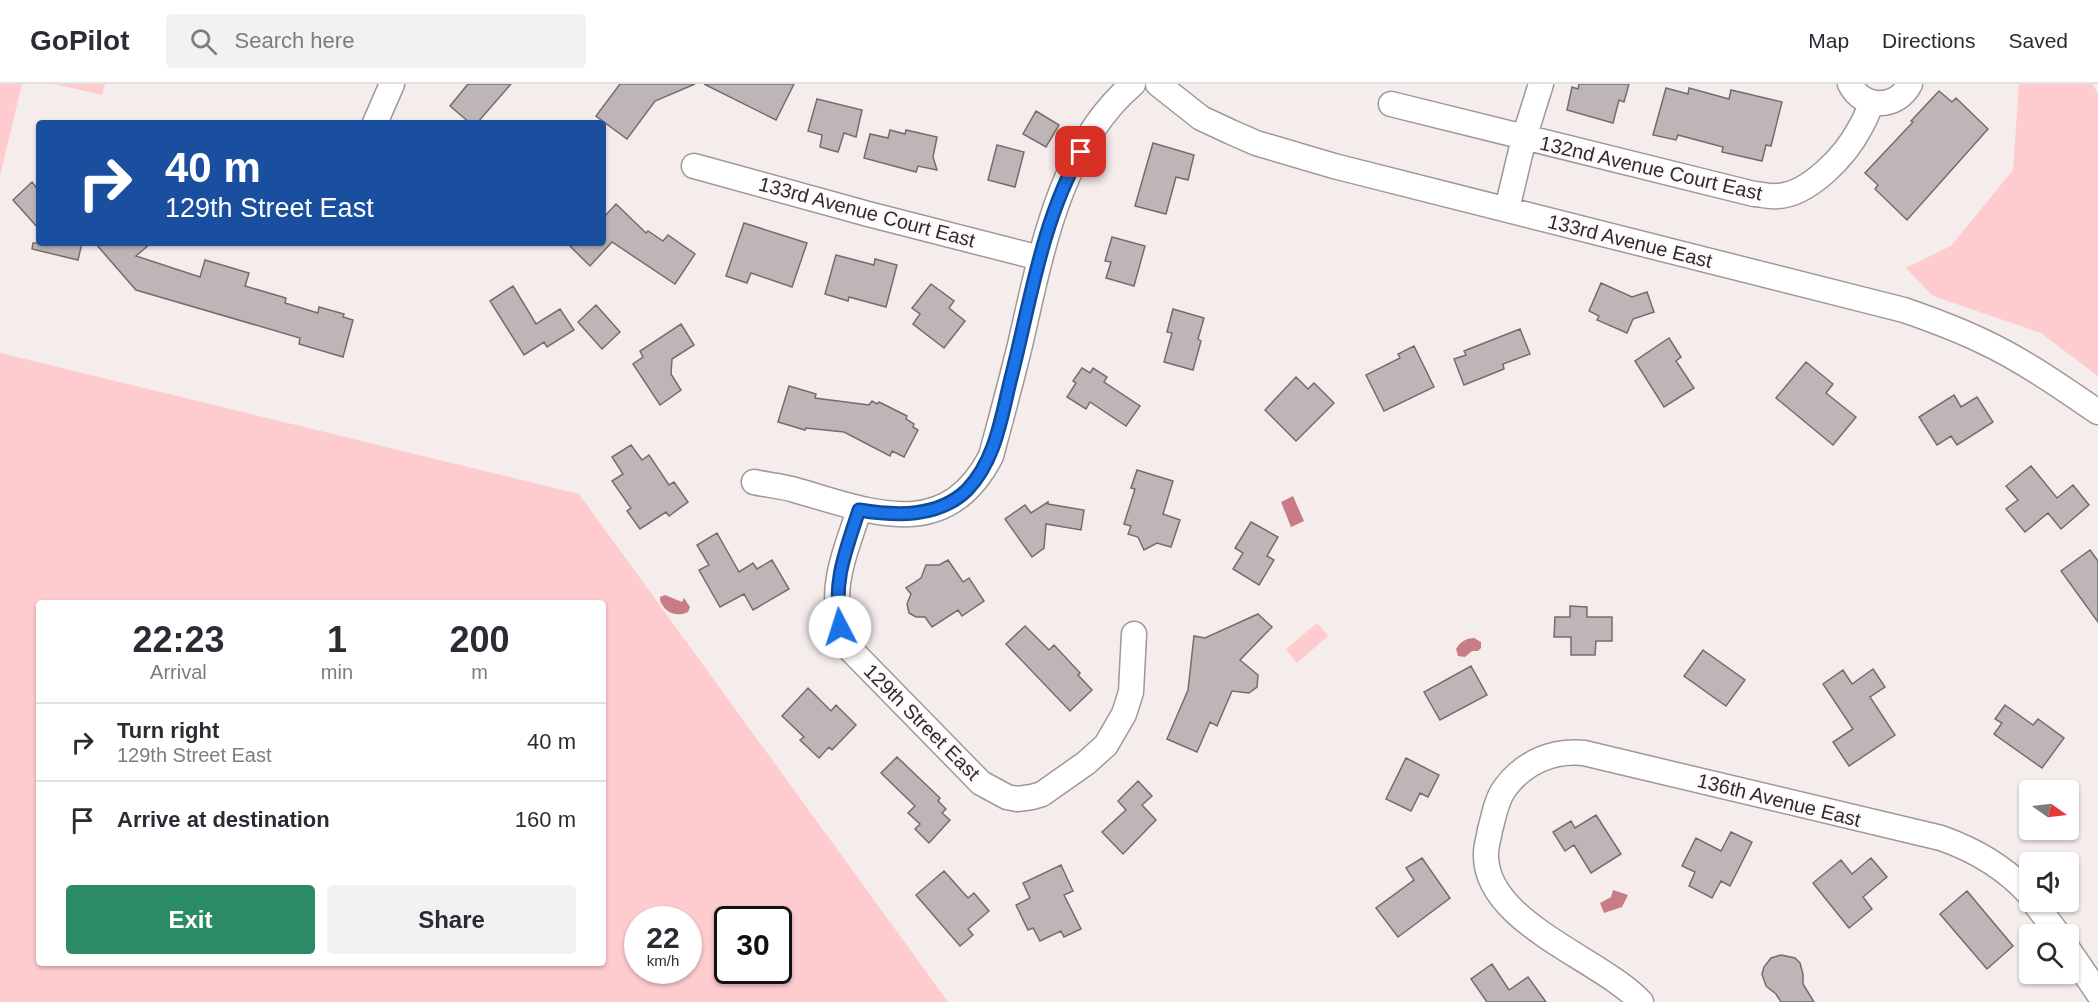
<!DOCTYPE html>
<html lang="en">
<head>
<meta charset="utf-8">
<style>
  :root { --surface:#fff; --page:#f2f2f3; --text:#2b2b33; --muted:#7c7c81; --line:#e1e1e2; --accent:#2b8b65 }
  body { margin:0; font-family:Helvetica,sans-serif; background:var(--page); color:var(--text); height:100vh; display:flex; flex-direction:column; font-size:22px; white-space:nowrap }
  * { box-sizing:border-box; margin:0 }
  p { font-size:20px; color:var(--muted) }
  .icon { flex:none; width:33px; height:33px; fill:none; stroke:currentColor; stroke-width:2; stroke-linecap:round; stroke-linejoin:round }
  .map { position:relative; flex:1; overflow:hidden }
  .side { position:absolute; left:36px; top:516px; width:570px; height:366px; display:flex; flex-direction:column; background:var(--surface); border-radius:6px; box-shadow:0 2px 4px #0004 }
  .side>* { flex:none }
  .guide { position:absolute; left:36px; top:36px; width:570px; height:126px; border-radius:6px; box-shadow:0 2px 4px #0004; background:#1a4fa0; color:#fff; overflow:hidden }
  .needle { width:39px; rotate:104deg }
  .buttons { position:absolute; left:2019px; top:696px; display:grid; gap:12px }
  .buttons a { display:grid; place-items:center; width:60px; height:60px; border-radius:6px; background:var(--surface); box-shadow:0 2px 4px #0004; font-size:30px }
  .speed { position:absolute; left:624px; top:822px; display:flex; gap:12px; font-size:30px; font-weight:700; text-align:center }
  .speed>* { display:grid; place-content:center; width:78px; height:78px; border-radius:50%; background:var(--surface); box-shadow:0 2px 4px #0004; line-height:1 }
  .speed small { font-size:15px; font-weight:400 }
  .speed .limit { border:3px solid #111; border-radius:9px; background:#fff; color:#111 }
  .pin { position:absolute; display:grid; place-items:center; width:51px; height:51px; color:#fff; margin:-26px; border-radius:12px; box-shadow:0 3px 9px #0006 }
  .me { position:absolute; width:66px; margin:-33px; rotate:355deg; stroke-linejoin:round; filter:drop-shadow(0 0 4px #0008) }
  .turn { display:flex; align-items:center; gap:21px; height:126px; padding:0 30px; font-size:27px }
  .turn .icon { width:78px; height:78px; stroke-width:2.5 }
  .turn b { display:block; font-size:42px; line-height:51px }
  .eta { display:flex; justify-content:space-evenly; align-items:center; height:102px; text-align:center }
  .eta b { font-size:36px; font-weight:600; line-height:42px }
  .button { display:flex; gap:12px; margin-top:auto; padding:12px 30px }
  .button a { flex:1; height:69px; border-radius:6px; background:var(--accent); color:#fff; font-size:24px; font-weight:600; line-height:69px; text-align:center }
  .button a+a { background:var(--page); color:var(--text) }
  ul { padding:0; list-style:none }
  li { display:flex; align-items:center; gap:18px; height:78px; padding:0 30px; border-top:2px solid var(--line) }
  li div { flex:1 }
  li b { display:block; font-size:22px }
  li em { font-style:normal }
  header { display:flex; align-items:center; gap:36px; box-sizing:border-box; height:84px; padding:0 30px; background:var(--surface); border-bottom:2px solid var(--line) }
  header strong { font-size:28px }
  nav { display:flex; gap:33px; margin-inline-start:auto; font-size:21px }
  .search { width:420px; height:54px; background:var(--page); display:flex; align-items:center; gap:15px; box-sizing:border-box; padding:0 21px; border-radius:6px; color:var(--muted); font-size:22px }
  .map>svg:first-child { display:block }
  .green { fill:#fecbcf; fill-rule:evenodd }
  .water { fill:#ca7c86 }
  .building { fill:#beb6b6; stroke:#746c6d; stroke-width:1.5 }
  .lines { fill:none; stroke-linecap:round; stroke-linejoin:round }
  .minor-casing { stroke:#a09798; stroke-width:27 }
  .minor { stroke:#fff; stroke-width:24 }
  .route-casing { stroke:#114b97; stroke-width:15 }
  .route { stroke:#1a73e8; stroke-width:10 }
  .labels { text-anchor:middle; stroke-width:5; stroke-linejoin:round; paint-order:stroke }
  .street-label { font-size:20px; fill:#302c2d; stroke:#fefafb }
</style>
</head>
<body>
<header>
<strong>GoPilot</strong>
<div class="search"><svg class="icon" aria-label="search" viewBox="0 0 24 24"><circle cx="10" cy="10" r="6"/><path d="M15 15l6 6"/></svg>Search here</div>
<nav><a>Map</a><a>Directions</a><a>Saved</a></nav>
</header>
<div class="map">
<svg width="2098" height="918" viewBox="0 0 2098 918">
  <rect width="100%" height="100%" fill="#f5ecec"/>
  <path class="green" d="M0,0H22L0,92Z
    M54,0H105L102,11Z
    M2019,0H2092L2098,9V292L2041,249L1933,212L1906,184L1951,162L2013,86Z
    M0,269L579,410L948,918H0ZM39,519H603V879H39ZM638,836H688V886H638ZM728,836H778V886H728Z
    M1317,539L1328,552L1297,579L1286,565Z"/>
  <path class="water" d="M1293,412L1304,437L1291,443L1281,418Z
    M665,511L682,518L684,514L690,523L688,528C676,534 664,528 660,516V513Z
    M1474,554L1481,558V564L1478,567H1472L1465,573L1458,572L1456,565C1460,558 1466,554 1474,554Z
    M1613,806L1628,811L1622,823L1604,829L1600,819L1611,813Z"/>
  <path class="building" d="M468,0H511L477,39H470L450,22Z
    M620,0H695L655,17L627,55L596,32Z
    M704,0H794L776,36Z
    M1579,0H1629L1624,18L1619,16L1613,39L1567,26L1572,3L1578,5Z
    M1666,4L1688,10L1689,4L1729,15L1731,6L1782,18L1771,62L1766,61L1762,77L1722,68L1723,63L1678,51L1676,56L1653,51Z
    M1939,7L1952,18L1956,14L1988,45L1907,136L1875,105L1878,101L1865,89L1913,38L1911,37Z
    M817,15L862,26L856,53L844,49L838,68L820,63L822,51L808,47Z
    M1036,27L1059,41L1046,63L1023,50Z
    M890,46L905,50L906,46L937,53L933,73L937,86L918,82L916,88L864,74L870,50L888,54Z
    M1153,59L1194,71L1188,96L1176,93L1166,130L1135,122Z
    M997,61L1024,68L1015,103L988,96Z
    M32,98L39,107V145L13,116Z
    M616,120L646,149L648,147L663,157L668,151L695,170L675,200L612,158L590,182L567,159H603V134Z
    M744,139L807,159L792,203L751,189L747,199L726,192Z
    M1112,153L1145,162L1134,202L1106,194L1111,178L1105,177Z
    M33,159H82L78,176L32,165Z
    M95,159H151L136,172L200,193L205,176L249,189L245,202L286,214L285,219L318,229L319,223L344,230L343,233L353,236L343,273L299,260L300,254L136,206Z
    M836,171L874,181L875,175L897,181L886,223L849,213L848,217L825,210Z
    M1601,199L1632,213L1647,208L1654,228L1633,235L1627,249L1597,236L1599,232L1589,227Z
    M931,200L954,217L949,224L965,237L944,264L913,240L920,230L912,224Z
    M513,202L536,240L560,225L574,246L547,263L544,258L524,271L490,217Z
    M596,221L620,248L602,265L578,238Z
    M1173,225L1204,234L1198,255L1201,257L1193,286L1164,278L1172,249L1167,248Z
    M681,240L694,261L672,275L671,290L681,306L660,321L633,280L643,273L640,267Z
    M1520,245L1530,270L1503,280L1504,285L1464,301L1454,275L1466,271L1464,267Z
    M1669,254L1681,273L1676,277L1694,304L1664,323L1635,277Z
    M1414,262L1434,303L1384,327L1366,291L1400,274L1398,270Z
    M1806,278L1833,300L1826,309L1856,333L1833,361L1776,314Z
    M1082,284L1090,289L1093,284L1107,293L1104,298L1140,322L1126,342L1090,318L1086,325L1067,313L1076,299L1073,297Z
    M1296,293L1308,305L1314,299L1334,319L1296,357L1265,326Z
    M789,302L816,310L815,314L869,321L872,317L877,320L879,318L907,332L906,335L914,340L913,343L918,346L904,373L892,367L890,372L844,348L806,344L805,346L778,338Z
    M1954,311L1961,323L1977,313L1993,338L1957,361L1951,352L1937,361L1919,333Z
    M631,361L642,376L649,371L669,401L674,398L688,418L669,432L666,428L640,445L627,427L631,424L612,397L623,390L612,373Z
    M2031,382L2057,414L2073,401L2089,421L2061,445L2048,429L2025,448L2006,425L2018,416L2006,402Z
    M1137,386L1173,397L1163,430L1180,436L1171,463L1157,459L1144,466L1138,453L1128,450L1131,442L1124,440L1135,405L1131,404Z
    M1048,418V420L1084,426L1081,446L1046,440L1044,464L1032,473L1005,435L1025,421L1031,429Z
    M1251,438L1278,453L1267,472L1274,476L1259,501L1233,485L1243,469L1235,464Z
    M717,449L739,488L753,479L757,485L772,476L789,505L753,526L744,510L720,523L699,486L709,481L697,461Z
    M2090,466L2098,477V538L2061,487Z
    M948,476L963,498L969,494L984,517L962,532L958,526L932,543L925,533H916L909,529L907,520L911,510L906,504L921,494L926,481H939Z
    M1570,522L1587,523V533H1612V557H1596L1595,571H1571V553H1554L1555,533H1570Z
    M1258,530L1272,543L1240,576L1258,591L1257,603L1249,609L1232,607L1217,642L1210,638L1197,668L1167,655L1188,606L1194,552L1205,554Z
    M1025,542L1049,566L1054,561L1080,589L1078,591L1092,606L1070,627L1006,560Z
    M1703,566L1745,596L1726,622L1684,592Z
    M1471,582L1487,611L1440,636L1424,608Z
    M1873,585L1885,603L1870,613L1895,651L1849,682L1833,658L1853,645L1823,600L1843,586L1852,600Z
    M808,604L831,627L836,621L856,641L832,666L829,663L819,674L800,656L804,653L782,632Z
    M2005,621L2033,641L2038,635L2064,654L2042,684L1994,650L2002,639L1995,635Z
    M897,673L940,714L938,717L946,725L942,729L950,736L929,759L915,745L920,740L908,729L915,722L881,689Z
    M1406,674L1439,691L1428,713L1420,709L1411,727L1386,715Z
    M1138,697L1152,712L1142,721L1156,736L1123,770L1102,748L1126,726L1118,717Z
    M1596,731L1621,770L1591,789L1574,761L1565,767L1553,748L1571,737L1575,744Z
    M1731,748L1752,758L1730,802L1721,797L1712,814L1689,802L1695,788L1682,782L1696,754L1721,767Z
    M1422,774L1450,814L1398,853L1376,824L1414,796L1406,784Z
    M1871,774L1887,793L1863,813L1872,825L1849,844L1813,799L1841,776L1852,790Z
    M1061,781L1073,807L1064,811L1081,845L1064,853L1061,847L1040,857L1033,844L1028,846L1016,821L1030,814L1023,799Z
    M944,787L968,814L974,809L989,827L968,845L973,851L960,862L916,811Z
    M1967,807L2013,862L1987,885L1940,830Z
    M1781,871L1795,874L1800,879L1803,890V900L1814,918H1781L1776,910L1766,902L1762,890L1764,883L1771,874Z
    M1492,880L1509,906L1528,893L1546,918H1487L1471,895Z"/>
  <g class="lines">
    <g class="minor-casing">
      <path id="minor" d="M1158,0L1201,34L1231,48L1256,59L1334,82L1904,226C1930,235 1957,245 1982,257C2023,276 2061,303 2098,328
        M1850,0C1863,26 1897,25 1910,0
        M1391,20L1754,110C1761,110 1769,113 1777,112C1809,111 1846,71 1860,44C1865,36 1868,27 1872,19
        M375,39L392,0
        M694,82L868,130L1040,174
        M1507,125L1524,54L1541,0
        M754,398C767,401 782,402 795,406C869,427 945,461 991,372C1001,335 1011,298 1020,261C1041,171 1059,63 1133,0
        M859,426C843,476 825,511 848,563L981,699L1007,713L1017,715L1032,713L1042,710L1086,679L1106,661L1124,630L1131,608L1134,550
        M2034,818L2058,850
        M2068,865L2098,909
        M1641,918C1600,874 1483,838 1486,769C1486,762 1489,753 1490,746C1494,732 1496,716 1505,704C1524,678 1553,666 1584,669L1941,754C1975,766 2006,784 2030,811"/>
    </g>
    <use href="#minor" class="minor"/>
  </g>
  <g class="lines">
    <g class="route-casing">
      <path id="route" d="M840,543C833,496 845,469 859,426C896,432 938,434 967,406C995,377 1001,335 1010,298C1030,221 1041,138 1081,68"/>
    </g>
    <use href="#route" class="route"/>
  </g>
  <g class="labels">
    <g class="street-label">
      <text transform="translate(1651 84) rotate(13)" y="7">132nd Avenue Court East</text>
      <text transform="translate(867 128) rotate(15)" y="7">133rd Avenue Court East</text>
      <text transform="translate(1630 157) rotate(14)" y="7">133rd Avenue East</text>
      <text transform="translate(922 638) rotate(45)" y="7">129th Street East</text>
      <text transform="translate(1779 716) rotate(14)" y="7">136th Avenue East</text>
    </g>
  </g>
</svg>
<div class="buttons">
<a><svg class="needle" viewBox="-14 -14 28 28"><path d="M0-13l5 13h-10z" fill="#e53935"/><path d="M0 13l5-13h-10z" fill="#7c7c81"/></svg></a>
<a><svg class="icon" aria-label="sound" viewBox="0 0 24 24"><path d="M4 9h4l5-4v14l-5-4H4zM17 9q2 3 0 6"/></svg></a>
<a><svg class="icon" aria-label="search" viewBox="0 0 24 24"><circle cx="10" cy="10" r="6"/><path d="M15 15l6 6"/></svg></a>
</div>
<div class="speed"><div>22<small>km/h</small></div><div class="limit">30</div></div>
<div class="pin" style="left:1081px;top:68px;background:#d93025"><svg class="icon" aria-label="arrive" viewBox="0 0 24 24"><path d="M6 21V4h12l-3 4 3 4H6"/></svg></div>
<svg class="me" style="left:840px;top:543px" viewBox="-20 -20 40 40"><circle r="19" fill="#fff"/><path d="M0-13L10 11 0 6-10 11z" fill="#1a73e8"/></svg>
<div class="guide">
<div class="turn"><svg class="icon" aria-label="right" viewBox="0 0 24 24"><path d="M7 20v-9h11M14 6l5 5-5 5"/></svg><div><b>40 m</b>129th Street East</div></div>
</div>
<section class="side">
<div class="eta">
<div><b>22:23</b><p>Arrival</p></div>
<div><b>1</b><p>min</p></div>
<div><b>200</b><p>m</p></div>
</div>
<ul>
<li><svg class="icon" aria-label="right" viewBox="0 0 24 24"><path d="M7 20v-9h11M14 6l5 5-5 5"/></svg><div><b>Turn right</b><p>129th Street East</p></div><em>40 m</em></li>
<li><svg class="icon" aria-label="arrive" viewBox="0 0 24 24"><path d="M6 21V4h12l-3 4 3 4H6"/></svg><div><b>Arrive at destination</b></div><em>160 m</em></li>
</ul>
<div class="button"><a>Exit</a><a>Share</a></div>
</section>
</div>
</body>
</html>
